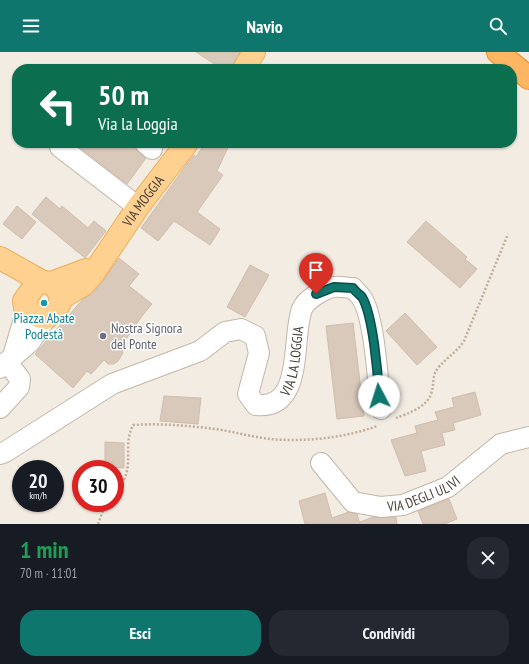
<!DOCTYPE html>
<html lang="it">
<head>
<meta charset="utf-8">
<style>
  :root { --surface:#171b24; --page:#242831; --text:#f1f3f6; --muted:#9ea1a6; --accent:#0f766e }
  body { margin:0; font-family:"PT Sans Narrow",sans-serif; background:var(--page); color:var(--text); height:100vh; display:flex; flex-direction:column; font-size:15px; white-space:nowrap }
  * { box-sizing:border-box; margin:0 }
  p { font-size:13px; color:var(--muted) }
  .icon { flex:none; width:22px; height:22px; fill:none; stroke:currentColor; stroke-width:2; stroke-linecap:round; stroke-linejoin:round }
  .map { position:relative; height:472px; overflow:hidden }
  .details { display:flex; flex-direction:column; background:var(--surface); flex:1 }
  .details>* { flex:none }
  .guide { position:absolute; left:12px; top:12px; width:505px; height:84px; border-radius:16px; box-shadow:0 1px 3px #0004; background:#0b6e4f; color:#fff; overflow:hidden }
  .speed { position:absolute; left:12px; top:408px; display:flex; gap:8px; font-size:20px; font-weight:700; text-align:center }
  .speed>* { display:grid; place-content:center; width:52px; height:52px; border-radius:50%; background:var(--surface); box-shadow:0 1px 3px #0004; line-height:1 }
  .speed small { font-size:10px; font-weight:400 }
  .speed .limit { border:6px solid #d22; background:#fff; color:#111 }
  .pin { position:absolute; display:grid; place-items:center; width:34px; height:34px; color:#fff; margin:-41px -17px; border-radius:50% 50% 50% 0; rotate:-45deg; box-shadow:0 0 4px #0007 }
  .pin .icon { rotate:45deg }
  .me { position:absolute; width:44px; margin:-22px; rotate:355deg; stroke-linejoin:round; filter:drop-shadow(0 0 3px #0008) }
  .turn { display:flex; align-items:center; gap:14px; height:84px; padding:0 20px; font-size:18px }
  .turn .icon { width:52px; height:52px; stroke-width:2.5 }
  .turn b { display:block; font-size:28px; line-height:34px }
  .round { display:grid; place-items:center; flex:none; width:42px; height:42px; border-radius:16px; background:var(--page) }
  .headline { display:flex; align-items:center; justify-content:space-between; height:68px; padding:0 20px }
  h1 { font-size:24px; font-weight:600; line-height:30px; color:#1e9e55 }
  .primary-button { display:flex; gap:8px; margin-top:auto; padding:8px 20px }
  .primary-button a { flex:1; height:46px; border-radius:16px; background:var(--accent); color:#fff; font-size:16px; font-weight:600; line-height:46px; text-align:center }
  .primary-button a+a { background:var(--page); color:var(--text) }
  header { display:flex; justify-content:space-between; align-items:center; height:52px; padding:0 20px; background:var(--accent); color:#fff; font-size:18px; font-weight:600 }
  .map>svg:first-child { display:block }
  .building { fill:#d9c9bb; stroke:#d1bdaa }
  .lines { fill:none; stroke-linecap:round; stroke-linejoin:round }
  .minor-casing { stroke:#c3b6a8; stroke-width:22 }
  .major-casing { stroke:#eead57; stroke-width:24 }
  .highway-casing { stroke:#eb8826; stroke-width:24 }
  .path { stroke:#c3ad95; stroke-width:2.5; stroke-dasharray:2 2; stroke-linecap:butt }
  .minor { stroke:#fff; stroke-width:20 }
  .major { stroke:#ffd191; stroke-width:22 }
  .highway { stroke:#ffb663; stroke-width:22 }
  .route-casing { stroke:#0a4d48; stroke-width:10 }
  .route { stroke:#0f766e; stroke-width:7 }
  .culture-dot { fill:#0f9aa8; stroke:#fff; stroke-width:1.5 }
  .worship-dot { fill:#6b7280; stroke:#fff; stroke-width:1.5 }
  .labels { text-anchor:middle; stroke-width:3; stroke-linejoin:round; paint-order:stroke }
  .street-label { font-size:14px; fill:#463c33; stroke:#fff }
  .culture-label { font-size:14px; fill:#0d838f; stroke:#fff }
  .worship-label { font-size:14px; fill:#5b616d; stroke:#fff; text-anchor:start }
</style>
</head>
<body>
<header><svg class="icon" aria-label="menu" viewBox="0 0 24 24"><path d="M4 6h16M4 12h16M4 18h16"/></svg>Navio<svg class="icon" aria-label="search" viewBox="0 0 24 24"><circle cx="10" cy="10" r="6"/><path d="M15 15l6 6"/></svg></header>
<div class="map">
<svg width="529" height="472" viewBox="0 0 529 472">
  <rect width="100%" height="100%" fill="#f3ece3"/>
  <path class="building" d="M196,0H240L230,17H222Z
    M74,91H134L137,99L146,106L127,132Z
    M205,91H230L217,119L223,123L197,160L220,177L210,193L174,169L158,189L141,176L187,112L194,103L196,105Z
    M46,145L60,157L62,154L88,176L94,169L106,179L85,206L32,162Z
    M17,154L36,170L22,187L3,172Z
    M426,169L467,205L465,207L477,217L460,236L407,190Z
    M119,206L139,222L129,234L152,252L142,264L121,294L123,301L118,309L114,312H108L104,308L91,322L87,319L73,336L35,302L83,247L92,242L102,230Z
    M250,213L269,223L245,265L227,255Z
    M405,261L437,295L417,313L386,279Z
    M353,271L364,364L337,367L326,274Z
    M475,340L481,363L453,371L455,378L442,381L445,393L421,399L426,419L405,424L391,388L417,381L415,374L438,368L435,360L454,355L452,346Z
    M164,344L201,346L198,372L160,369Z
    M105,390L124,391V416L105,415Z
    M325,441L332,466L349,460L357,462L360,472H305L299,449Z
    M449,447L457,467L445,472H423L418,459Z
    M373,465H396L397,472H360V470Z"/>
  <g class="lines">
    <g class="minor-casing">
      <g id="minor">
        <path d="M63,91L60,95L138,155"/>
        <path d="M145,91L152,97"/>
        <path d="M13,304L24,267L25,255"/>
        <path d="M0,316L30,290L46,266"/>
        <path d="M0,356L19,335L20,327L7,310"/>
        <path id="s1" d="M0,402L5,400L112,332L200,299L225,280L241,277L255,284L259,301L248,342L256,353C305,358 291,286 302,257C305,248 325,236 334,235C340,234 347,236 353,236C355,239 359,242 361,245C375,264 378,333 381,357"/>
        <path id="s2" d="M321,411L353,450L381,455L403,453L448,435L501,392L529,385"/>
      </g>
    </g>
    <g class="major-casing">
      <g id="major">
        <path d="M244,17L254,0"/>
        <path d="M0,206L43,230"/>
        <path d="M51,231C67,246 61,255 46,266L38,264L25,255L24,249L36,232L43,230L51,231L86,218"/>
        <path id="s3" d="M61,246L83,233L93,222L138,155L187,91"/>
      </g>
    </g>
    <g class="highway-casing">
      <path id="highway" d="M498,0L529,26"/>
    </g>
    <path class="path" d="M396,366C407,362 427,355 431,342C435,332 431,325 438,316C446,306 457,300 464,289L508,182
      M115,441C138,416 121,397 133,373C163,371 193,374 222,378C238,381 254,385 270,387C305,390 345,386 377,374
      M98,472L106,451"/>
    <use href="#minor" class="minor"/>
    <use href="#major" class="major"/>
    <use href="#highway" class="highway"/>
  </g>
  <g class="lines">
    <g class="route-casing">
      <path id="route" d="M316,242L334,235L353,236C355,239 359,242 362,245C373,263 378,322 379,344"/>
    </g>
    <use href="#route" class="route"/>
  </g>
  <circle class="culture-dot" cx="44" cy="251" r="4"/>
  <circle class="worship-dot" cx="103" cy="284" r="4"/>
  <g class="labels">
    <g class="street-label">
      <text dy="5" stroke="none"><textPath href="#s3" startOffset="129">VIA MOGGIA</textPath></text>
      <text dy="5" stroke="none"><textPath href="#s1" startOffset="429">VIA LA LOGGIA</textPath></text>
      <text dy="5" stroke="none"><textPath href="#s2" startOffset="124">VIA DEGLI ULIVI</textPath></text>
    </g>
    <g class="culture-label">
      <text x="44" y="271">Piazza Abate<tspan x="44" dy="16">Podestà</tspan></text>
    </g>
    <g class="worship-label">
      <text x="111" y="281">Nostra Signora<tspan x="111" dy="16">del Ponte</tspan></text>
    </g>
  </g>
</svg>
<div class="speed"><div>20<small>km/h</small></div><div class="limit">30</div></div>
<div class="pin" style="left:316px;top:242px;background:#d93025"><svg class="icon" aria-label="arrive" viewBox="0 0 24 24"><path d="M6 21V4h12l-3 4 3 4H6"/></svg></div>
<svg class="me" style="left:379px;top:344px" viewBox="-20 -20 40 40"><circle r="19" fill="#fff"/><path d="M0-13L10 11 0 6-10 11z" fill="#0f766e"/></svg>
<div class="guide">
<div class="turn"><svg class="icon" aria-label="left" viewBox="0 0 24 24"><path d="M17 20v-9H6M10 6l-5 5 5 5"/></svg><div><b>50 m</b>Via la Loggia</div></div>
</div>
</div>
<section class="details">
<div class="headline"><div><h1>1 min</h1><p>70 m · 11:01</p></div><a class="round"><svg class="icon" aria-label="close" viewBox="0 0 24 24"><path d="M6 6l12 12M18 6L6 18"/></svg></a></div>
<div class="primary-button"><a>Esci</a><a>Condividi</a></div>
</section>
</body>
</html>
